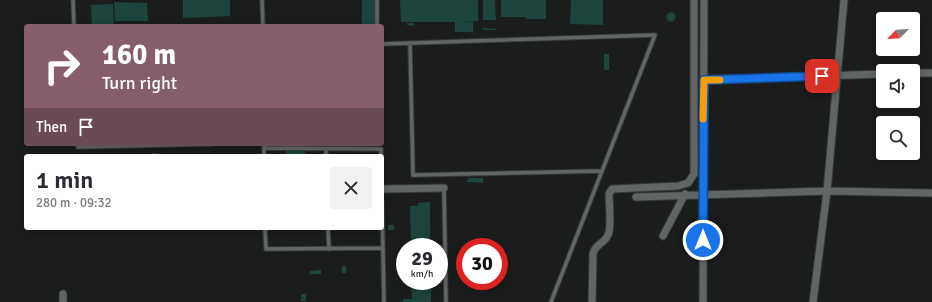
<!DOCTYPE html>
<html lang="en">
<head>
<meta charset="utf-8">
<style>
  :root { --surface:#fff; --page:#f2f2f3; --text:#2b2b33; --muted:#7c7c81 }
  body { margin:0; font-family:Signika,sans-serif; background:var(--page); color:var(--text); height:100vh; display:flex; flex-direction:column; font-size:15px; white-space:nowrap }
  * { box-sizing:border-box; margin:0 }
  p { font-size:13px; color:var(--muted) }
  .icon { flex:none; width:22px; height:22px; fill:none; stroke:currentColor; stroke-width:2; stroke-linecap:round; stroke-linejoin:round }
  .map { position:relative; flex:1; overflow:hidden }
  .drawer { position:absolute; left:24px; top:154px; width:360px; height:76px; display:flex; flex-direction:column; background:var(--surface); border-radius:4px; box-shadow:0 2px 10px #0003 }
  .drawer>* { flex:none }
  .top-card { position:absolute; left:24px; top:24px; width:360px; height:122px; border-radius:4px; box-shadow:0 2px 10px #0003; background:#855d6b; color:#fff; overflow:hidden }
  .needle { width:26px; rotate:246deg }
  .buttons { position:absolute; left:876px; top:12px; display:grid; gap:8px }
  .buttons a { display:grid; place-items:center; width:44px; height:44px; border-radius:4px; background:var(--surface); box-shadow:0 2px 10px #0003; font-size:20px }
  .speed { position:absolute; left:396px; top:238px; display:flex; gap:8px; font-size:20px; font-weight:700; text-align:center }
  .speed>* { display:grid; place-content:center; width:52px; height:52px; border-radius:50%; background:var(--surface); box-shadow:0 2px 10px #0003; line-height:1 }
  .speed small { font-size:10px; font-weight:400 }
  .speed .limit { border:6px solid #d22; background:#fff; color:#111 }
  .pin { position:absolute; display:grid; place-items:center; width:34px; height:34px; color:#fff; margin:-17px; border-radius:8px; box-shadow:0 2px 6px #0006 }
  .me { position:absolute; width:44px; margin:-22px; rotate:0deg; stroke-linejoin:round; filter:drop-shadow(0 0 3px #0008) }
  .turn { display:flex; align-items:center; gap:14px; height:84px; padding:0 12px; font-size:18px }
  .turn .icon { width:52px; height:52px; stroke-width:2.5 }
  .turn b { display:block; font-size:28px; line-height:34px }
  .then { display:flex; align-items:center; height:38px; padding:0 12px; background:#0003; gap:8px; font-size:15px }
  .round { display:grid; place-items:center; flex:none; width:42px; height:42px; border-radius:4px; background:var(--page) }
  .head { display:flex; align-items:center; justify-content:space-between; height:68px; padding:0 12px }
  h1 { font-size:24px; font-weight:600; line-height:30px }
  .map>svg:first-child { display:block }
  .building { fill:#1d443d }
  .lines { fill:none; stroke-linecap:round; stroke-linejoin:round }
  .lane-casing { stroke:#363838; stroke-width:5.5 }
  .street-casing { stroke:#363838; stroke-width:9 }
  .lane { stroke:#626565; stroke-width:3.5 }
  .street { stroke:#626565; stroke-width:7 }
  .route-casing { stroke:#114b97; stroke-width:10 }
  .route { stroke:#1a73e8; stroke-width:7 }
  .slow { stroke:#f59e0b; stroke-width:7 }
</style>
</head>
<body>
<div class="map">
<svg width="932" height="302" viewBox="0 0 932 302">
  <rect width="100%" height="100%" fill="#1a1d1c"/>
  <path class="building" d="M183,0H230V16L183,18Z
    M362,0H376V26H362Z
    M400,0H478V21L461,22H473V32H455V22H401Z
    M483,0H495L496,20H483Z
    M501,0H546V19H526V17H501Z
    M571,0H603V25L570,24Z
    M114,2L147,3L148,21H115Z
    M113,4L114,26H92L91,5Z
    M666.5 17a4.5 4.5 0 1 1 9 0a4.5 4.5 0 1 1-9 0Z
    M407,23H414V26L407,25Z
    M483,28L496,29V30H483Z
    M604,54H609V70H604Z
    M305,150L306,156H286V151Z
    M152,153H157V156H152Z
    M469,178H483V183L466,182Z
    M430,202V247H411L410,206H418V203Z
    M388,225H394V230H388Z
    M439,262H443V277H439Z
    M342,266H346V273H342Z
    M321,270V274H310V271Z
    M411,281H431V302H403V299H412Z
    M301,294H306V301H301Z"/>
  <g class="lines">
    <g class="lane-casing">
      <path id="lane" d="M73,0L74,26
        M262,0L263,26
        M377,0V26
        M410,43L413,175L602,171
        M382,44L655,35L551,302
        M78,144V147L212,144
        M264,144V156
        M264,148L381,149V156
        M326,149V156
        M444,188L446,302
        M382,201L384,302
        M265,228L266,249L383,248
        M328,228L329,249"/>
    </g>
    <g class="street-casing">
      <path id="street" d="M913,73H932
        M704,80L883,74
        M382,189L444,188
        M636,197L827,191L932,193
        M663,236L685,194
        M63,302V294
        M592,302L593,254C594,245 605,243 608,235C612,227 609,204 609,194L612,189L678,186L688,183L694,174V0
        M703,302L704,0
        M813,302L827,191L844,0"/>
    </g>
    <use href="#lane" class="lane"/>
    <use href="#street" class="street"/>
  </g>
  <g class="lines">
    <g class="route-casing">
      <path id="route" d="M703,240L704,80L822,76"/>
    </g>
    <use href="#route" class="route"/>
    <path class="slow" d="M703,119L704,80H720"/>
  </g>
</svg>
<div class="buttons">
<a><svg class="needle" viewBox="-14 -14 28 28"><path d="M0-13l5 13h-10z" fill="#e53935"/><path d="M0 13l5-13h-10z" fill="#7c7c81"/></svg></a>
<a><svg class="icon" aria-label="sound" viewBox="0 0 24 24"><path d="M4 9h4l5-4v14l-5-4H4zM17 9q2 3 0 6"/></svg></a>
<a><svg class="icon" aria-label="search" viewBox="0 0 24 24"><circle cx="10" cy="10" r="6"/><path d="M15 15l6 6"/></svg></a>
</div>
<div class="speed"><div>29<small>km/h</small></div><div class="limit">30</div></div>
<div class="pin" style="left:822px;top:76px;background:#d93025"><svg class="icon" aria-label="arrive" viewBox="0 0 24 24"><path d="M6 21V4h12l-3 4 3 4H6"/></svg></div>
<svg class="me" style="left:703px;top:240px" viewBox="-20 -20 40 40"><circle r="17" fill="#1a73e8" stroke="#fff" stroke-width="3"/><path d="M0-11L8 9 0 5-8 9z" fill="#fff"/></svg>
<div class="top-card">
<div class="turn"><svg class="icon" aria-label="right" viewBox="0 0 24 24"><path d="M7 20v-9h11M14 6l5 5-5 5"/></svg><div><b>160 m</b>Turn right</div></div>
<div class="then">Then<svg class="icon" aria-label="arrive" viewBox="0 0 24 24"><path d="M6 21V4h12l-3 4 3 4H6"/></svg></div>
</div>
<section class="drawer">
<div class="head"><div><h1>1 min</h1><p>280 m · 09:32</p></div><a class="round"><svg class="icon" aria-label="close" viewBox="0 0 24 24"><path d="M6 6l12 12M18 6L6 18"/></svg></a></div>
</section>
</div>
</body>
</html>
